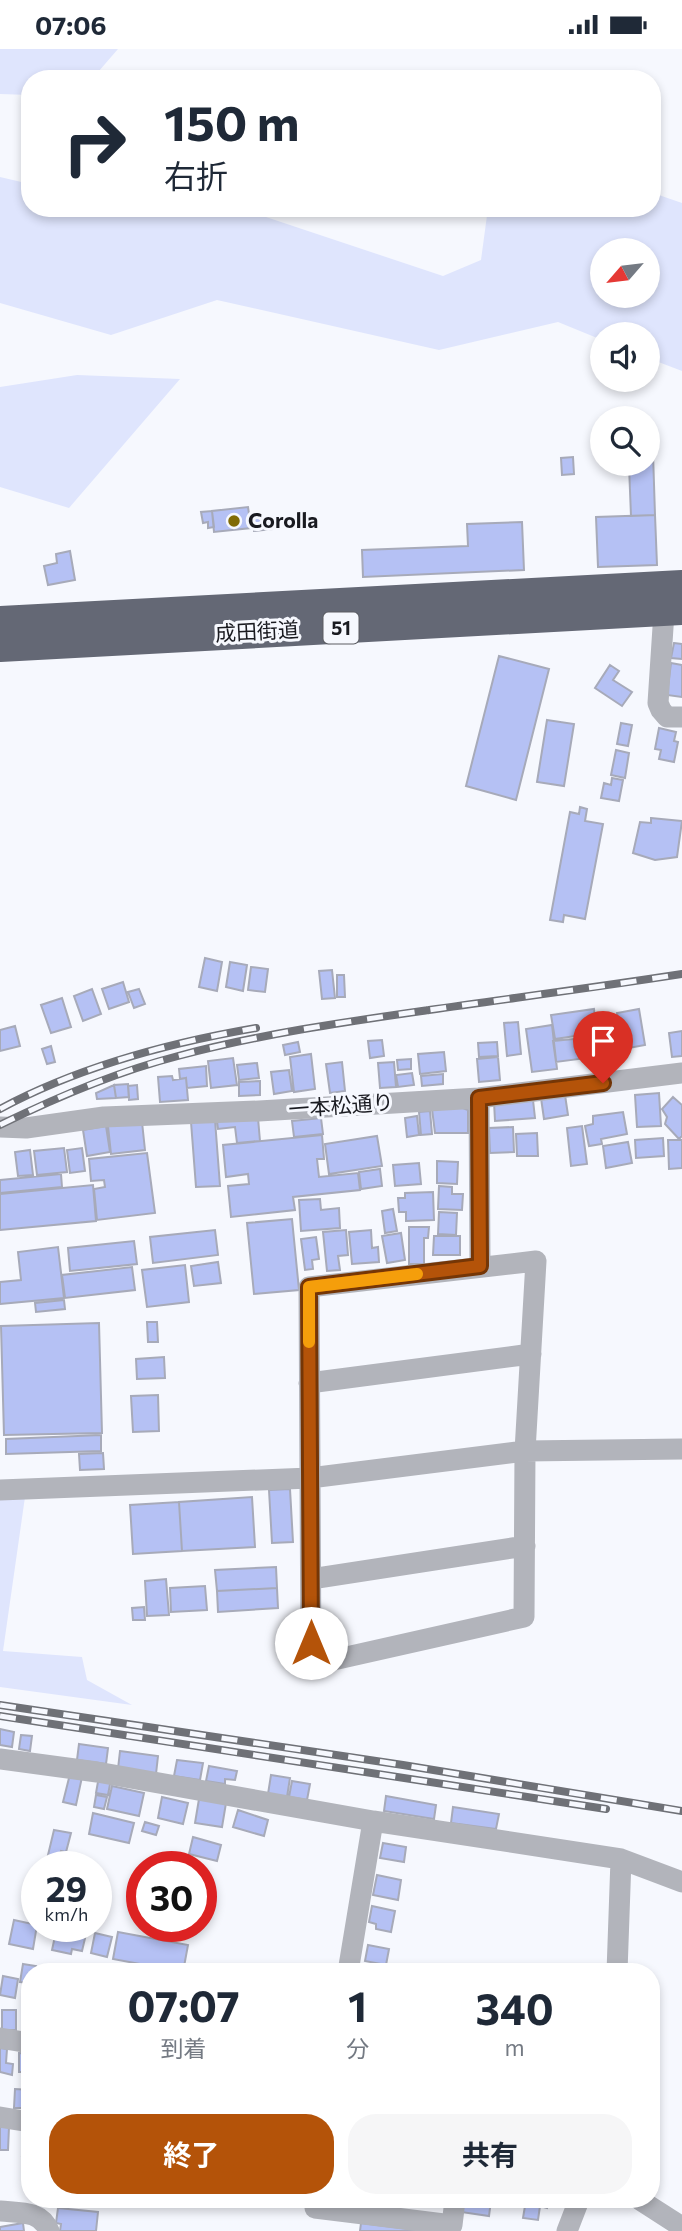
<!DOCTYPE html>
<html lang="ja">
<head>
<meta charset="utf-8">
<style>
  :root { --surface:#fff; --page:#f6f6f7; --text:#1f2937; --muted:#747a83; --accent:#b45309 }
  body { margin:0; font-family:Commissioner,"Noto Sans JP",sans-serif; background:var(--page); color:var(--text); height:100vh; display:flex; flex-direction:column; font-size:26px; white-space:nowrap }
  * { box-sizing:border-box; margin:0 }
  p { font-size:23px; color:var(--muted) }
  .icon { flex:none; width:38px; height:38px; fill:none; stroke:currentColor; stroke-width:2; stroke-linecap:round; stroke-linejoin:round }
  .map { position:relative; flex:1; overflow:hidden }
  .side { position:absolute; left:21px; top:1914px; width:639px; height:245px; display:flex; flex-direction:column; background:var(--surface); border-radius:28px; box-shadow:0 4px 10px #0003 }
  .side>* { flex:none }
  .hud { position:absolute; left:21px; top:21px; width:640px; height:147px; border-radius:28px; box-shadow:0 4px 10px #0003; background:#fff; color:var(--text); overflow:hidden }
  .needle { width:46px; rotate:242deg }
  .buttons { position:absolute; left:590px; top:189px; display:grid; gap:14px }
  .buttons a { display:grid; place-items:center; width:70px; height:70px; border-radius:50%; background:var(--surface); box-shadow:0 4px 10px #0003; font-size:35px }
  .speed { position:absolute; left:21px; top:1802px; display:flex; gap:14px; font-size:35px; font-weight:700; text-align:center }
  .speed>* { display:grid; place-content:center; width:91px; height:91px; border-radius:50%; background:var(--surface); box-shadow:0 4px 10px #0003; line-height:1 }
  .speed small { font-size:18px; font-weight:400 }
  .speed .limit { border:10px solid #d22; background:#fff; color:#111 }
  .pin { position:absolute; display:grid; place-items:center; width:60px; height:60px; color:#fff; margin:-72px -30px; border-radius:50% 50% 50% 0; rotate:-45deg; box-shadow:0 0 7px #0007 }
  .pin .icon { rotate:45deg }
  .me { position:absolute; width:77px; margin:-38px; rotate:0deg; stroke-linejoin:round; filter:drop-shadow(0 0 5px #0008) }
  .turn { display:flex; align-items:center; gap:24px; height:147px; padding:0 28px; font-size:32px }
  .turn .icon { width:91px; height:91px; stroke-width:2.5 }
  .turn b { display:block; font-size:49px; line-height:60px }
  .eta { display:flex; justify-content:space-evenly; align-items:center; height:119px; text-align:center }
  .eta b { font-size:42px; font-weight:700; line-height:49px }
  .action { display:flex; gap:14px; margin-top:auto; padding:14px 28px }
  .action a { flex:1; height:80px; border-radius:28px; background:var(--accent); color:#fff; font-size:28px; font-weight:700; line-height:80px; text-align:center }
  .action a+a { background:var(--page); color:var(--text) }
  .status { display:flex; justify-content:space-between; align-items:center; height:49px; padding:0 35px; background:var(--surface); direction:ltr }
  .status svg { height:19px; fill:currentColor }
  .map>svg:first-child { display:block }
  .green { fill:#dfe5fd; fill-rule:evenodd }
  .building { fill:#b5c1f4; stroke:#a7aab9; stroke-width:2 }
  .lines { fill:none; stroke-linecap:round; stroke-linejoin:round }
  .minor { stroke:#b2b4bb; stroke-width:21 }
  .highway { stroke:#646875; stroke-width:32 }
  .rail-casing { stroke:#6f7177; stroke-width:8 }
  .rail { stroke:#f6f8fe; stroke-width:5; stroke-dasharray:16; stroke-linecap:butt }
  .route-casing { stroke:#753606; stroke-width:18 }
  .route { stroke:#b45309; stroke-width:12 }
  .slow { stroke:#f59e0b; stroke-width:12 }
  .poi-dot { fill:#816b05; stroke:#f6f8fe; stroke-width:2.5 }
  .labels { text-anchor:middle; stroke-width:6; stroke-linejoin:round; paint-order:stroke }
  .shield { fill:#f6f8fe; stroke:#5c5d63; stroke-width:2 }
  .shield-label { font-size:19px; font-weight:bold; fill:#1a1b21 }
  .poi-label { font-size:21px; font-weight:bold; fill:#1a1b21; stroke:#f6f8fe; text-anchor:start }
  .street-label { font-size:21px; fill:#1a1b21; stroke:#f6f8fe }
</style>
</head>
<body>
<div class="status"><b>07:06</b><svg viewBox="0 0 49 12"><path d="M0 12V9h3v3zM5 12V6h3v6zM10 12V3h3v9zM15 12V0h3v12zM26 1h20v11H26zM47 4h2v5h-2z"/></svg></div>
<div class="map">
<svg width="682" height="2182" viewBox="0 0 682 2182">
  <rect width="100%" height="100%" fill="#f6f8fe"/>
  <path class="green" d="M0,0H118L92,30H30V46L0,45Z
    M0,128L30,135V159H239L443,227L481,211L488,159H653V144L682,154V322L648,309V285H602V291L558,273L439,301L217,251L111,286L0,254ZM602,201H648V247H602Z
    M77,326L180,330L69,459L0,438V338Z
    M25,1448L3,1602L82,1608L87,1631L132,1656L0,1638V1449Z"/>
  <path class="building" d="M648,404H653L655,466L631,467L629,417L648,415Z
    M573,408L574,425L562,426L561,409Z
    M248,458L251,479L214,483L212,462Z
    M212,462L214,478L208,479V473L203,474L201,463Z
    M253,464L272,476V480L254,482Z
    M655,466L657,516L598,518L596,468Z
    M522,473L524,521L363,528L362,501L468,497L467,475Z
    M70,502L75,531L48,536L44,517L57,514L56,505Z
    M674,594L682,595V610L671,609Z
    M499,607L549,620L516,751L466,737Z
    M671,614L682,616V648L667,646Z
    M610,616L619,622L613,631L632,643L622,657L595,639Z
    M547,671L574,675L564,737L537,733Z
    M621,674L632,676L628,697L617,695Z
    M659,679L676,683L674,692L678,693L674,713L659,710L661,701L655,700Z
    M616,701L629,704L625,729L611,726Z
    M612,729L623,731L619,752L601,749L604,734L611,736Z
    M580,758L587,760L585,772L603,775L585,870L564,866L563,873L550,871L570,763L579,765Z
    M651,769L682,772L677,808L655,811L633,804L640,773L651,774Z
    M205,909L222,913L217,942L199,938Z
    M230,913L247,916L243,942L226,938Z
    M251,918L268,920L265,943L248,941Z
    M332,921L335,949L322,950L319,922Z
    M337,926H344L345,948H337Z
    M123,933L129,953L109,960L102,940Z
    M92,940L101,965L83,972L74,947Z
    M139,940L145,955L134,959L128,943Z
    M62,949L71,978L51,984L41,956Z
    M594,960L596,978L581,981L582,986L555,990L551,966Z
    M639,960L645,996L623,1000L617,964Z
    M518,973L521,1005L507,1007L504,974Z
    M552,976L557,1020L532,1023L526,980Z
    M15,977L20,997L0,1002V981Z
    M682,982V1007L672,1008L669,984Z
    M584,989L587,1009L556,1013L553,992Z
    M382,991L384,1007L370,1009L368,992Z
    M596,992H618V1007H610V1022H596Z
    M298,993L300,1003L285,1006L283,996Z
    M497,993L498,1007L479,1008L478,994Z
    M51,997L55,1013L47,1015L42,1000Z
    M444,1003L446,1022L420,1025L418,1005Z
    M311,1005L315,1040L294,1043L290,1008Z
    M498,1008L500,1031L479,1033L477,1010Z
    M233,1009L237,1036L211,1039L208,1012Z
    M411,1010V1020L398,1021L397,1011Z
    M342,1013L345,1042L330,1044L326,1015Z
    M394,1013L396,1038L380,1039L378,1014Z
    M257,1014L259,1029L239,1031L237,1016Z
    M206,1017L207,1037L187,1039L186,1029L180,1030L179,1020Z
    M289,1021L292,1042L274,1045L271,1023Z
    M412,1024L414,1036L398,1038L396,1026Z
    M443,1025V1035L422,1037L421,1027Z
    M172,1027L173,1031L186,1029L188,1051L160,1053L158,1028Z
    M260,1032V1046L239,1047V1033Z
    M128,1035L129,1048L116,1049L114,1036Z
    M114,1036L116,1049L97,1050L96,1044Z
    M137,1036L138,1050L129,1051L128,1037Z
    M659,1044L661,1077L637,1078L635,1046Z
    M565,1046L568,1066L544,1070L541,1049Z
    M673,1048L682,1056V1087L679,1090L665,1075L667,1068L662,1060Z
    M533,1051L535,1069L495,1072L494,1053Z
    M460,1058L468,1061V1084H435L432,1060Z
    M430,1062L432,1085L421,1086L419,1063Z
    M623,1063L627,1085L601,1090L602,1095L589,1097L585,1077L593,1075V1067Z
    M417,1067L419,1086L407,1088L405,1069Z
    M258,1069L260,1092L237,1094L235,1078L218,1080L217,1072Z
    M321,1069L323,1085L294,1088L292,1072Z
    M215,1071L220,1137L196,1138L191,1073Z
    M142,1073L145,1101L111,1105L108,1077Z
    M106,1077L110,1103L87,1107L83,1081Z
    M582,1077L587,1115L571,1117L567,1079Z
    M513,1078L514,1103L490,1104L489,1079Z
    M537,1084L538,1107H517L516,1085Z
    M322,1086L324,1110H317L319,1128L358,1124L360,1141L293,1148L295,1161L231,1168L228,1137L249,1135L248,1125L226,1128L223,1096Z
    M377,1087L382,1117L329,1125L325,1095Z
    M663,1089L664,1107L636,1109L635,1091Z
    M668,1091H682V1119L669,1120Z
    M628,1093L632,1114L606,1119L603,1097Z
    M64,1099L67,1123L37,1126L34,1102Z
    M82,1099L85,1122L70,1124L67,1101Z
    M30,1101L33,1126L18,1127L15,1103Z
    M147,1104L155,1164L97,1171L94,1140L105,1138L104,1131L91,1132L89,1110Z
    M437,1112L458,1113L457,1135L437,1134Z
    M419,1114L421,1135L395,1137L393,1116Z
    M380,1120L382,1137L361,1140L359,1123Z
    M61,1125L62,1138L0,1144V1131Z
    M93,1136L96,1172L0,1181V1145Z
    M439,1137L452,1138V1145H463L462,1161L438,1160Z
    M433,1143L434,1171L406,1172V1163H399L398,1149H405V1144Z
    M320,1150L321,1161L339,1159L340,1179L301,1182L299,1151Z
    M393,1160L397,1182L385,1184L382,1162Z
    M439,1163L457,1164L456,1186L438,1185Z
    M292,1170L299,1241L254,1245L247,1174Z
    M409,1178H429L428,1189H424V1215H409Z
    M215,1181L218,1206L153,1214L150,1188Z
    M346,1181L348,1206L338,1207L340,1221L327,1222L323,1183Z
    M371,1181L372,1199L378,1198L379,1213L352,1215L349,1183Z
    M401,1184L405,1211L387,1214L382,1187Z
    M434,1187H460V1206H433Z
    M316,1188L319,1210L312,1211L313,1220L305,1221L301,1190Z
    M134,1192L137,1215L70,1222L68,1199Z
    M58,1198L64,1249L0,1255V1233L21,1231L18,1203Z
    M218,1213L221,1234L194,1237L191,1217Z
    M185,1216L189,1253L147,1258L142,1221Z
    M132,1218L135,1241L65,1249L62,1226Z
    M64,1251L65,1260L36,1263L35,1254Z
    M147,1273H157L158,1293H148Z
    M99,1274L102,1384L4,1386L1,1277Z
    M164,1308L165,1329L137,1330L136,1310Z
    M158,1346L159,1382L133,1383L131,1347Z
    M101,1386V1402L6,1405V1390Z
    M103,1404L104,1420L80,1421L79,1405Z
    M290,1440L293,1493L272,1494L269,1441Z
    M252,1448L255,1498L182,1502L179,1453Z
    M179,1453L182,1502L133,1505L130,1456Z
    M276,1518L277,1539L217,1542L215,1521Z
    M166,1530L169,1566L147,1567L145,1532Z
    M205,1537L207,1561L171,1563L170,1539Z
    M277,1539L278,1559L218,1563L217,1542Z
    M144,1558L145,1571H133L132,1559Z
    M0,1680L14,1683L12,1698L0,1696Z
    M21,1686L32,1687L30,1702L19,1700Z
    M79,1695L108,1699L106,1715L77,1711Z
    M120,1702L158,1707L156,1725L118,1720Z
    M177,1711L203,1714L200,1731L174,1727Z
    M209,1717L237,1722L235,1731L225,1730V1735L206,1732Z
    M70,1725L82,1728L76,1756L63,1753Z
    M271,1726L290,1729L287,1748L268,1745Z
    M99,1727L111,1730L108,1746L96,1744Z
    M292,1732L310,1735L307,1751L289,1748Z
    M112,1737L144,1744L139,1767L107,1760Z
    M96,1746L107,1748L104,1760L94,1758Z
    M386,1747L436,1756L434,1770L384,1762Z
    M162,1748L188,1754L183,1775L158,1769Z
    M199,1750L226,1754L222,1778L195,1774Z
    M453,1758L499,1765L496,1780L451,1774Z
    M238,1761L268,1771L264,1787L233,1778Z
    M93,1764L134,1774L129,1794L89,1785Z
    M145,1773L159,1777L156,1786L142,1782Z
    M54,1781L71,1784L66,1803L61,1802L59,1809L48,1806Z
    M193,1788L221,1796L217,1812L189,1805Z
    M383,1794L406,1798L404,1813L380,1809Z
    M377,1826L401,1831L398,1851L373,1846Z
    M372,1857L395,1862L391,1883L376,1880V1875L369,1873Z
    M14,1871L37,1876L33,1900L9,1895Z
    M57,1878H71L70,1882L86,1885L82,1902L72,1900L71,1905L52,1901Z
    M118,1883L188,1896L183,1923L113,1910Z
    M95,1884L112,1888L107,1908L91,1904Z
    M368,1896L389,1900L386,1916L365,1912Z
    M23,1915L36,1917L35,1923H30V1934L20,1933Z
    M3,1927L18,1930L15,1949L0,1946Z
    M2,1961H16V1981H2Z
    M0,1999L7,2000L6,2014L13,2015L12,2026L0,2023Z
    M19,2004L30,2005V2023H19Z
    M15,2040L30,2041V2059H14Z
    M0,2077L9,2078L8,2101H0Z
    M25,2082L30,2083V2107H22Z
    M463,2151H491L489,2167L461,2163Z
    M526,2151H548L547,2159L540,2157L538,2171L523,2169Z
    M58,2159L98,2163L96,2182H60L61,2175L56,2174Z
    M23,2174L24,2182H0V2178Z
    M361,2174L425,2182H360Z"/>
  <g class="lines">
    <path class="minor" d="M665,548L658,654L661,661L667,668H682
      M479,1049L480,1217
      M0,1078L26,1079L104,1068L259,1062L479,1049L682,1024
      M536,1212L525,1402L524,1568L311,1616L309,1238Z
      M309,1334L531,1305
      M0,1441L310,1429L525,1402L682,1400
      M311,1530L525,1497
      M0,1710L97,1723L373,1772L621,1810L682,1833
      M348,1923L373,1772
      M617,1923L621,1810
      M0,1989L30,1994
      M0,2068L30,2073
      M640,2151L682,2178
      M315,2159L452,2176L455,2151
      M0,2162C19,2164 41,2161 49,2182
      M567,2182L579,2151"/>
    <path class="highway" d="M0,573L682,537
      M0,597L682,560"/>
    <g class="rail-casing">
      <path id="rail" d="M0,1060C78,1018 168,994 256,979
        M0,1076C57,1048 116,1023 178,1007C260,985 345,973 429,961C513,949 598,938 682,925
        M0,1656L403,1716L682,1762
        M0,1667L606,1760"/>
    </g>
    <use href="#rail" class="rail"/>
  </g>
  <g class="lines">
    <g class="route-casing">
      <path id="route" d="M311,1594L309,1238L480,1217L479,1049L603,1034"/>
    </g>
    <use href="#route" class="route"/>
    <path class="slow" d="M309,1293V1238L417,1225"/>
  </g>
  <circle class="poi-dot" cx="234" cy="472" r="7"/>
  <g class="labels">
    <rect class="shield" x="323.5" y="563.5" width="35" height="31" rx="5"/>
    <g class="shield-label">
      <text x="341" y="586">51</text>
    </g>
    <g class="poi-label">
      <text x="248" y="479">Corolla</text>
    </g>
    <g class="street-label">
      <text transform="translate(257 583) rotate(-3)" y="7">成田街道</text>
      <text transform="translate(341 1057) rotate(-4)" y="7">一本松通り</text>
    </g>
  </g>
</svg>
<div class="buttons">
<a><svg class="needle" viewBox="-14 -14 28 28"><path d="M0-13l5 13h-10z" fill="#e53935"/><path d="M0 13l5-13h-10z" fill="#747a83"/></svg></a>
<a><svg class="icon" aria-label="sound" viewBox="0 0 24 24"><path d="M4 9h4l5-4v14l-5-4H4zM17 9q2 3 0 6"/></svg></a>
<a><svg class="icon" aria-label="search" viewBox="0 0 24 24"><circle cx="10" cy="10" r="6"/><path d="M15 15l6 6"/></svg></a>
</div>
<div class="speed"><div>29<small>km/h</small></div><div class="limit">30</div></div>
<div class="pin" style="left:603px;top:1034px;background:#d93025"><svg class="icon" aria-label="arrive" viewBox="0 0 24 24"><path d="M6 21V4h12l-3 4 3 4H6"/></svg></div>
<svg class="me" style="left:311px;top:1594px" viewBox="-20 -20 40 40"><circle r="19" fill="#fff"/><path d="M0-13L10 11 0 6-10 11z" fill="#b45309"/></svg>
<div class="hud">
<div class="turn"><svg class="icon" aria-label="right" viewBox="0 0 24 24"><path d="M7 20v-9h11M14 6l5 5-5 5"/></svg><div><b>150 m</b>右折</div></div>
</div>
<section class="side">
<div class="eta">
<div><b>07:07</b><p>到着</p></div>
<div><b>1</b><p>分</p></div>
<div><b>340</b><p>m</p></div>
</div>
<div class="action"><a>終了</a><a>共有</a></div>
</section>
</div>
</body>
</html>
